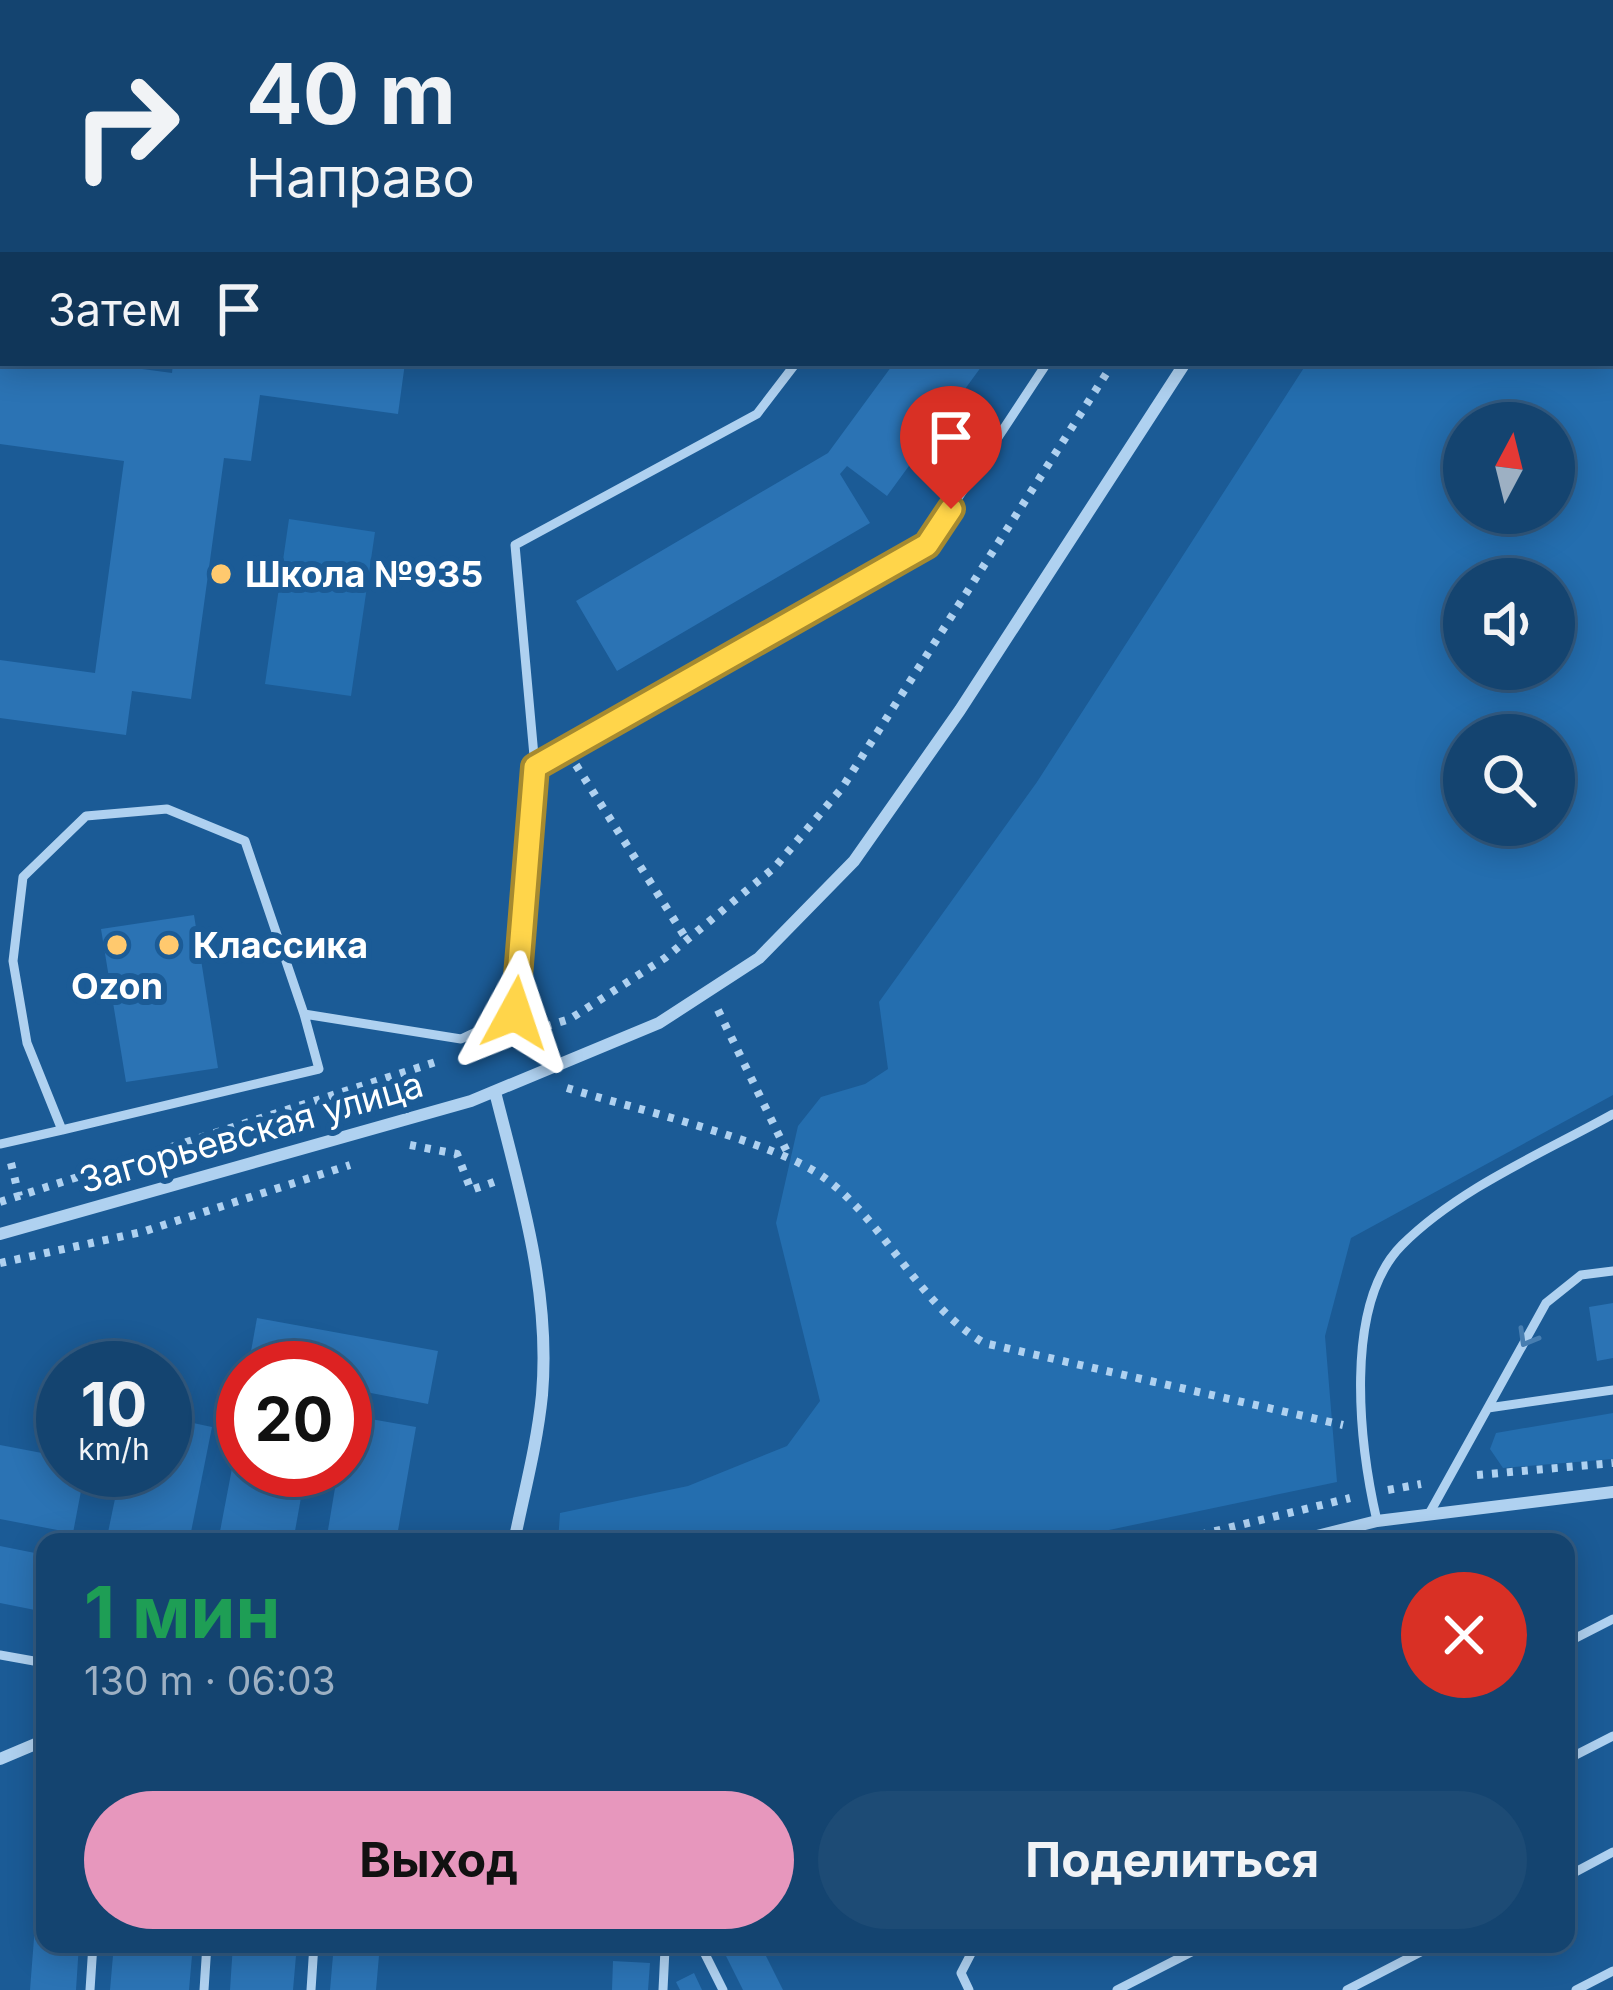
<!DOCTYPE html>
<html lang="ru">
<head>
<meta charset="utf-8">
<style>
  :root { --surface:#144470; --page:#1d4b75; --text:#f1f3f6; --muted:#9db0c3; --line:#335c83; --accent:#e797bd }
  body { margin:0; font-family:Inter,sans-serif; background:var(--page); color:var(--text); height:100vh; display:flex; flex-direction:column; font-size:45px; white-space:nowrap }
  * { box-sizing:border-box; margin:0 }
  p { font-size:39px; color:var(--muted) }
  .icon { flex:none; width:66px; height:66px; fill:none; stroke:currentColor; stroke-width:2; stroke-linecap:round; stroke-linejoin:round }
  .map { position:relative; flex:1; overflow:hidden }
  .details { position:absolute; left:36px; top:1533px; width:1539px; height:420px; display:flex; flex-direction:column; background:var(--surface); border-radius:24px; box-shadow:0 6px 30px #0003,0 0 0 3px var(--line) }
  .details>* { flex:none }
  .hud { position:absolute; left:0px; top:0px; width:1614px; height:366px; box-shadow:0 6px 30px #0003,0 0 0 3px var(--line); background:#144470; color:var(--text); overflow:hidden }
  .needle { width:78px; rotate:7deg }
  .tools { position:absolute; left:1443px; top:402px; display:grid; gap:24px }
  .tools a { display:grid; place-items:center; width:132px; height:132px; border-radius:50%; background:var(--surface); box-shadow:0 6px 30px #0003,0 0 0 3px var(--line); font-size:60px }
  .speed { position:absolute; left:36px; top:1341px; display:flex; gap:24px; font-size:60px; font-weight:700; text-align:center }
  .speed>* { display:grid; place-content:center; width:156px; height:156px; border-radius:50%; background:var(--surface); box-shadow:0 6px 30px #0003,0 0 0 3px var(--line); line-height:1 }
  .speed small { font-size:30px; font-weight:400 }
  .speed .limit { border:18px solid #d22; background:#fff; color:#111 }
  .pin { position:absolute; display:grid; place-items:center; width:102px; height:102px; color:#fff; margin:-123px -51px; border-radius:50% 50% 50% 0; rotate:-45deg; box-shadow:0 0 12px #0007 }
  .pin .icon { rotate:45deg }
  .me { position:absolute; width:132px; margin:-66px; rotate:5deg; stroke-linejoin:round; filter:drop-shadow(0 0 9px #0008) }
  .turn { display:flex; align-items:center; gap:42px; height:252px; padding:0 48px; font-size:54px }
  .turn .icon { width:156px; height:156px; stroke-width:2.5 }
  .turn b { display:block; font-size:84px; line-height:102px }
  .then { display:flex; align-items:center; height:114px; padding:0 48px; background:#0003; gap:24px; font-size:45px }
  .round { display:grid; place-items:center; flex:none; width:126px; height:126px; border-radius:63px; background:var(--page) }
  .overview { display:flex; align-items:center; justify-content:space-between; height:204px; padding:0 48px }
  h1 { font-size:72px; font-weight:700; line-height:90px; color:#1e9e55 }
  .cta { display:flex; gap:24px; margin-top:auto; padding:24px 48px }
  .cta a { flex:1; height:138px; border-radius:72px; background:var(--accent); color:#111; font-size:48px; font-weight:700; line-height:138px; text-align:center }
  .cta a+a { background:var(--page); color:var(--text) }
  .map>svg:first-child { display:block }
  .green { fill:#246eaf; fill-rule:evenodd }
  .building { fill:#2b73b4 }
  .lines { fill:none; stroke-linecap:round; stroke-linejoin:round }
  .path { stroke:#afd1f0; stroke-width:8; stroke-dasharray:6 9; stroke-linecap:butt }
  .service { stroke:#afd1f0; stroke-width:9 }
  .minor { stroke:#afd1f0; stroke-width:12 }
  .oneway { stroke:#477eb1 }
  .route-casing { stroke:#a68a30; stroke-width:30 }
  .route { stroke:#ffd54a; stroke-width:21 }
  .poi-dot { fill:#ffc96e; stroke:#1b5b96; stroke-width:4.5 }
  .labels { text-anchor:middle; stroke-width:12; stroke-linejoin:round; paint-order:stroke }
  .poi-label { font-size:36px; font-weight:bold; fill:#fff; stroke:#1b5b96; text-anchor:start }
  .street-label { font-size:36px; fill:#fff; stroke:#1b5b96 }
</style>
</head>
<body>
<div class="map">
<svg width="1613" height="1990" viewBox="0 0 1613 1990">
  <rect width="100%" height="100%" fill="#1b5b96"/>
  <path class="green" d="M1506,0H1613V1095L1351,1238L1325,1336L1337,1482L1052,1542H558L560,1513L688,1486L787,1446L820,1401L776,1223L798,1126L821,1097L865,1084L888,1069L879,1002L1037,782L1307,363H1611V3ZM1554,423V513H1464V423ZM1554,579V669H1464V579ZM1554,735V825H1464V735Z
    M289,519L375,532L351,696L265,684Z
    M1613,1413V1459L1503,1468L1490,1449L1496,1433Z"/>
  <path class="building" d="M0,363H98L172,373L173,363H405L398,414L260,395L251,461L224,458L191,699L132,691L126,735L0,718V660L95,673L124,461L0,444Z
    M894,363H984L887,496L847,466L840,474L870,523L617,671L576,601L828,453Z
    M194,915L218,1068L126,1082L101,929Z
    M1613,1303V1358L1597,1361L1589,1307Z
    M257,1318L438,1351L428,1404L345,1388V1368H248Z
    M348,1415L416,1427L396,1542H326L338,1470H345Z
    M165,1417L212,1427L189,1542H106L121,1470H165Z
    M241,1421L243,1470H306L293,1542H218Z
    M0,1445L63,1457V1470H85L73,1533L0,1519Z
    M0,1546L45,1555V1612L0,1603Z
    M41,1848L45,1944H79L76,1990H30Z
    M114,1944H193L189,1990H110Z
    M233,1944H297L293,1990H230Z
    M334,1944H380L376,1990H330Z
    M720,1944H760L783,1990H743Z
    M613,1961L650,1963L648,1990H612Z
    M694,1973L702,1990H680L676,1982Z"/>
  <g class="lines">
    <path class="path" d="M1155,3L1156,0
      M1345,3L1347,0
      M576,765L687,940
      M718,1010L790,1158
      M531,1031L570,1019L665,958L775,867L842,788L1113,363
      M567,1088C631,1108 778,1142 826,1179C888,1226 917,1303 984,1343L1343,1425
      M410,1145L457,1154L471,1190L494,1182
      M11,1163L19,1196
      M0,1202L442,1060
      M0,1263L142,1232L350,1165
      M1477,1475L1613,1463
      M1388,1490L1421,1484
      M1171,1542L1350,1498"/>
    <path class="service" d="M885,0V3
      M1090,0L1091,3
      M1273,0L1277,3
      M796,363L757,414L515,545L535,767L927,545L1047,363
      M304,1014L319,1069L62,1130L27,1043L13,961L23,877L86,816L167,809L245,841L304,1014L461,1039L516,1013L535,767
      M0,1144L62,1130
      M1488,1408L1613,1390
      M1429,1514L1546,1303L1581,1275L1613,1271
      M1377,1521C1360,1447 1342,1305 1402,1245C1459,1188 1543,1153 1613,1114
      M1566,1643L1613,1619
      M0,1655L45,1663
      M1566,1760L1613,1736
      M1566,1877L1613,1852
      M700,1944L723,1990
      M90,1990L93,1944
      M204,1990L207,1944
      M311,1990L314,1944
      M663,1990L665,1949L674,1944
      M969,1990L961,1973L976,1944
      M1117,1990L1207,1944
      M1347,1990L1436,1944
      M1576,1990L1613,1971"/>
    <path class="minor" d="M1420,3L1422,0
      M495,1092C520,1191 551,1291 542,1395C537,1445 524,1493 514,1542
      M0,1234L471,1101L659,1023L759,958L854,861L960,710L1185,363
      M1293,1542L1377,1521L1613,1492
      M0,1759L45,1740"/>
  </g>
  <defs><path id="oneway-chevron" d="M-2-3.5L2.5 0L-2 3.5" fill="none" stroke-width="1.6" stroke-linecap="round" stroke-linejoin="round" transform="scale(3)"/></defs>
  <use class="oneway" href="#oneway-chevron" transform="translate(1527 1338) rotate(120)"/>
  <g class="lines">
    <g class="route-casing">
      <path id="route" d="M515,1013L535,767L927,545L951,509"/>
    </g>
    <use href="#route" class="route"/>
  </g>
  <g class="poi-dot">
    <circle cx="221" cy="574" r="12"/>
    <circle cx="117" cy="945" r="12"/>
    <circle cx="169" cy="945" r="12"/>
  </g>
  <g class="labels">
    <g class="poi-label">
      <text x="245" y="587">Школа №935</text>
      <text x="193" y="958">Классика</text>
      <text x="117" y="999" text-anchor="middle">Ozon</text>
    </g>
    <g class="street-label">
      <text transform="translate(251 1132) rotate(-16)" y="13">Загорьевская улица</text>
    </g>
  </g>
</svg>
<div class="tools">
<a><svg class="needle" viewBox="-14 -14 28 28"><path d="M0-13l5 13h-10z" fill="#e53935"/><path d="M0 13l5-13h-10z" fill="#9db0c3"/></svg></a>
<a><svg class="icon" aria-label="sound" viewBox="0 0 24 24"><path d="M4 9h4l5-4v14l-5-4H4zM17 9q2 3 0 6"/></svg></a>
<a><svg class="icon" aria-label="search" viewBox="0 0 24 24"><circle cx="10" cy="10" r="6"/><path d="M15 15l6 6"/></svg></a>
</div>
<div class="speed"><div>10<small>km/h</small></div><div class="limit">20</div></div>
<div class="pin" style="left:951px;top:509px;background:#d93025"><svg class="icon" aria-label="arrive" viewBox="0 0 24 24"><path d="M6 21V4h12l-3 4 3 4H6"/></svg></div>
<svg class="me" style="left:515px;top:1013px" viewBox="-20 -20 40 40"><path d="M0-17L14 15 0 8-14 15z" fill="#ffd54a" stroke="#fff" stroke-width="4"/></svg>
<div class="hud">
<div class="turn"><svg class="icon" aria-label="right" viewBox="0 0 24 24"><path d="M7 20v-9h11M14 6l5 5-5 5"/></svg><div><b>40 m</b>Направо</div></div>
<div class="then">Затем<svg class="icon" aria-label="arrive" viewBox="0 0 24 24"><path d="M6 21V4h12l-3 4 3 4H6"/></svg></div>
</div>
<section class="details">
<div class="overview"><div><h1>1 мин</h1><p>130 m · 06:03</p></div><a class="round" style="background:#d93025;color:#fff"><svg class="icon" aria-label="close" viewBox="0 0 24 24"><path d="M6 6l12 12M18 6L6 18"/></svg></a></div>
<div class="cta"><a>Выход</a><a>Поделиться</a></div>
</section>
</div>
</body>
</html>
